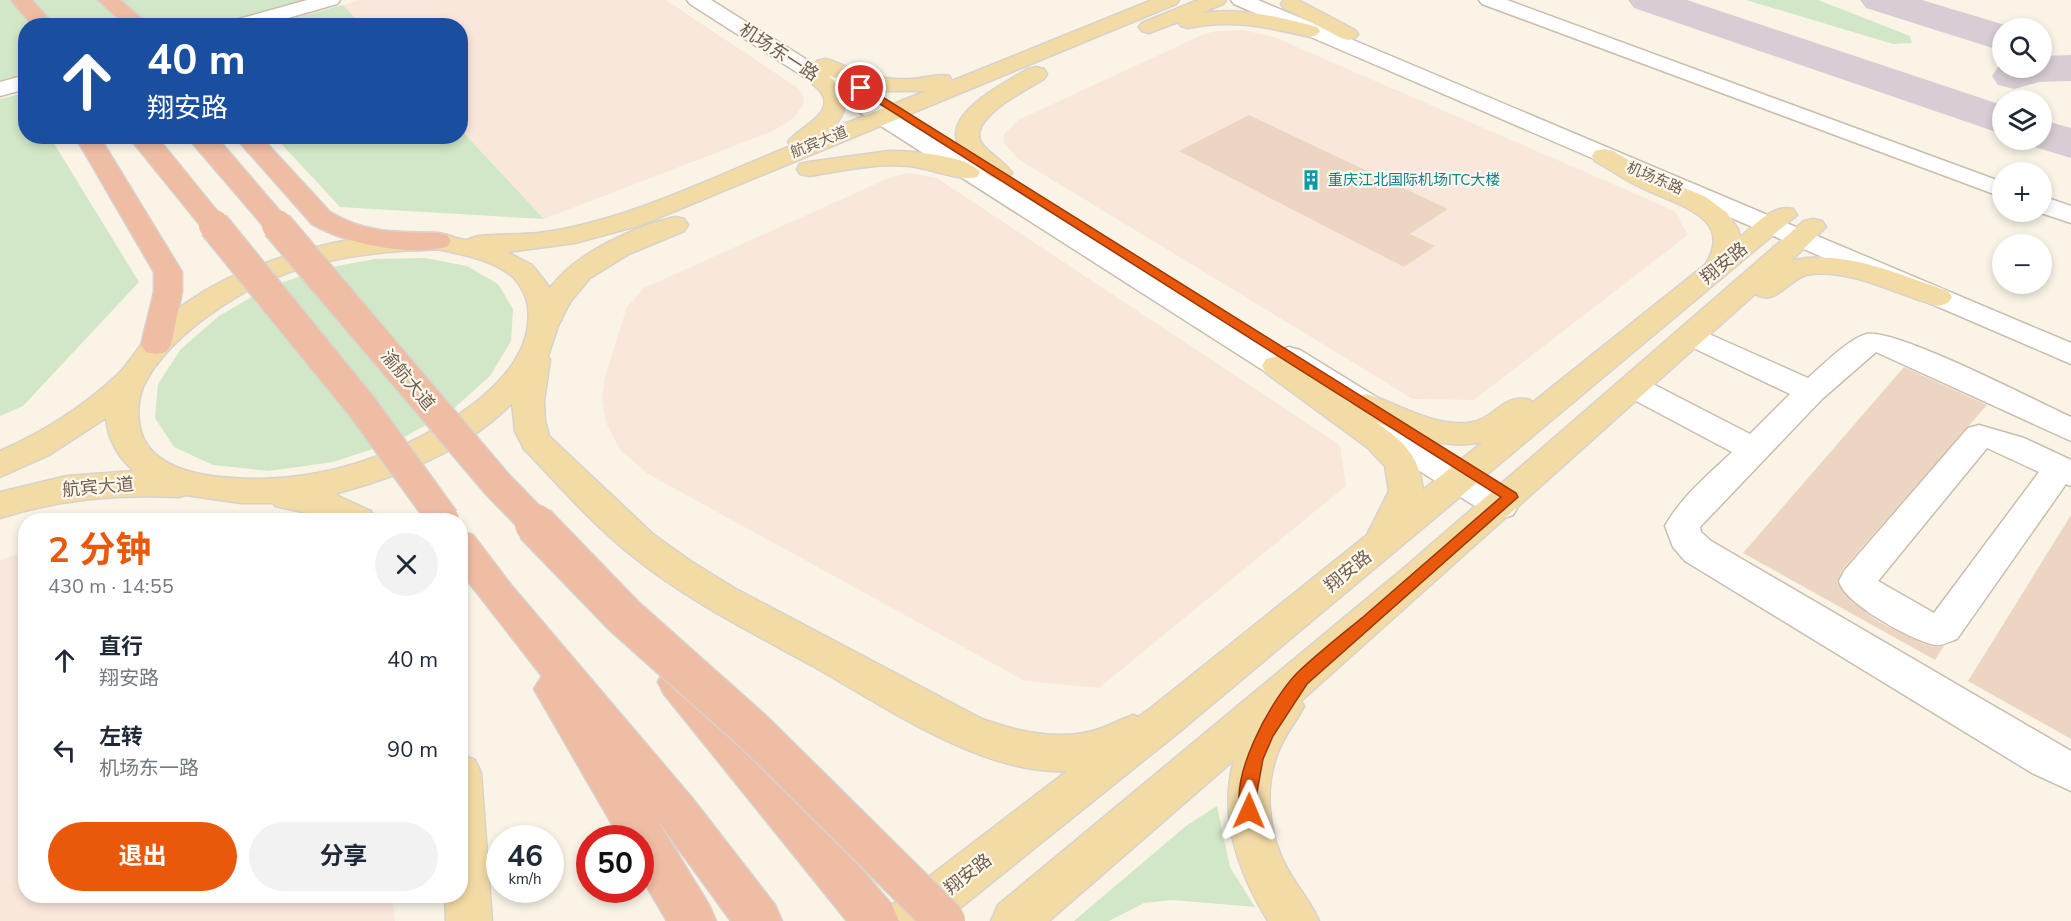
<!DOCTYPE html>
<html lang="zh">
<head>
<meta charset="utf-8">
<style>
  :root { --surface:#fff; --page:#f2f2f3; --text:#1f2937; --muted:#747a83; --accent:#ea580c }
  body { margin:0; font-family:"Nunito Sans","Noto Sans SC",sans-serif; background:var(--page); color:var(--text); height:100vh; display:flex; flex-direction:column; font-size:22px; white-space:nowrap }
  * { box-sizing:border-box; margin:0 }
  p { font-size:20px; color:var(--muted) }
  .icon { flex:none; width:33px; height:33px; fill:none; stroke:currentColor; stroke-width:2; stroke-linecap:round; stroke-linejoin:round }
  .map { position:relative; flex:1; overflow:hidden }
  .details { position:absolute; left:18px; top:513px; width:450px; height:390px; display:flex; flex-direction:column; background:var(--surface); border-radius:24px; box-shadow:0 3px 9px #0003 }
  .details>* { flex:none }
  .top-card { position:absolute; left:18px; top:18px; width:450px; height:126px; border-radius:24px; box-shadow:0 3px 9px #0003; background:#1a4fa0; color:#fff; overflow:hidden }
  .controls { position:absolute; left:1992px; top:18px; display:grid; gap:12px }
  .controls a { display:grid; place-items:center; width:60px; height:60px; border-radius:50%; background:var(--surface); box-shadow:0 3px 9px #0003; font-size:30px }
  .speed { position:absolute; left:486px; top:825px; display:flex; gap:12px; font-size:30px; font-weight:700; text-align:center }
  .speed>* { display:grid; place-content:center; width:78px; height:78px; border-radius:50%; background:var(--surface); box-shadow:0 3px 9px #0003; line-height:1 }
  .speed small { font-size:15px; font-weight:400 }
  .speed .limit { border:9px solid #d22; background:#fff; color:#111 }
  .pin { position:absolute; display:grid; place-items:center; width:51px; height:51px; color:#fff; margin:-26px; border:3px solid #fff; border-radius:50%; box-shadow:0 2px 6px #0007 }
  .me { position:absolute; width:66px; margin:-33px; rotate:1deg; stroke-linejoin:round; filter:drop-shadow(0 0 4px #0008) }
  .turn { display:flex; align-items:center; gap:21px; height:126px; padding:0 30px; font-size:27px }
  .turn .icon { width:78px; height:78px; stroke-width:2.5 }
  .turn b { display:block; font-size:42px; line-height:51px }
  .round { display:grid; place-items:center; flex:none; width:63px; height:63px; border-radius:32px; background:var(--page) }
  .headline { display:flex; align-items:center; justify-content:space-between; height:102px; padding:0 30px }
  h1 { font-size:36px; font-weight:700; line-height:45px; color:var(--accent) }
  .button { display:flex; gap:12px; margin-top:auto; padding:12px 30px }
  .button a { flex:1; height:69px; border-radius:36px; background:var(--accent); color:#fff; font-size:24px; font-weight:700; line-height:69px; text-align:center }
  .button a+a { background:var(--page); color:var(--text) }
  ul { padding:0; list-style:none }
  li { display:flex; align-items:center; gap:18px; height:90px; padding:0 30px }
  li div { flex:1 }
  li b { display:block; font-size:22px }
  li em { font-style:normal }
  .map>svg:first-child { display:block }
  .commercial { fill:#fae7dc }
  .green { fill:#d2e7c7 }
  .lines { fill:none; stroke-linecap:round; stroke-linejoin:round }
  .taxiway { fill:#d9cdd5; fill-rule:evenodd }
  .building { fill:#edd6c1 }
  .minor-casing { stroke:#cbbdae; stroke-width:3 }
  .major-casing { stroke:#d8d2cd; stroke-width:3 }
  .highway-casing { stroke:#d8d2cd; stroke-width:3 }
  .minor { fill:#fff; fill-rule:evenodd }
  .major { fill:#f3dba6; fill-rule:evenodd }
  .highway { fill:#efbca4; fill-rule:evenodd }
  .highway-bridge-far2-casing { stroke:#d8d2cd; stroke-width:25; stroke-linecap:butt }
  .highway-bridge-far1-casing { stroke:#d8d2cd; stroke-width:33; stroke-linecap:butt }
  .highway-bridge-casing { stroke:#d8d2cd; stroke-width:43; stroke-linecap:butt }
  .highway-bridge-far2 { stroke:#efbca4; stroke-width:22 }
  .highway-bridge-far1 { stroke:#efbca4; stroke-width:30 }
  .highway-bridge { stroke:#efbca4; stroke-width:40 }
  .route { fill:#ea580c; stroke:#983908; stroke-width:1.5 }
  .labels { text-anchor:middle; stroke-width:4.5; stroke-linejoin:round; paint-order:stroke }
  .far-street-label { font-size:15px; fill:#725d4e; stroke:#fdf8ed }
  .far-culture-label { font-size:15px; fill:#0d838f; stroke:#fdf8ed; text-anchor:start }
  .street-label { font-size:18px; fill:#725d4e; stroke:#fdf8ed }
</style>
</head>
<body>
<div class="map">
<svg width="2071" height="921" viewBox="0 0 2071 921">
  <rect width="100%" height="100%" fill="#faf4e7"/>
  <path class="commercial" d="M360,0H666L798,88L804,98L803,105L794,118L773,131L544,219L461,130L460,26L362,25L343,5Z
    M1243,30L1274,37L1675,211L1688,235L1474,400L1413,399L1018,159L1004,143V134L1018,120L1204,34L1216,31Z
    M909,173L937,178L1340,445L1346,486L1099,688L1025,681L648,474L620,450L606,423L602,399L605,376L627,307L644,288L891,177Z
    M25,550L26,896H392L395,921H0V561Z"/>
  <path class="green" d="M0,0H307L211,25L26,26L25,75L0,81Z
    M1746,0H1818L1910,36L1912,43L1893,44Z
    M343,5L362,25H267Z
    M24,93L26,96V136L50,137L139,282L23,406L0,416V99Z
    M461,130L544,219L340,207L275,137L460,136Z
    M425,258L467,266L498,284L513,309L511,341L490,376L451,411L397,441L333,462L269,471L213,465L174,447L155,418L158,384L181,349L219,316L267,288L321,269L375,259Z
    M1217,806L1230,867L1255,907L1173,900L1144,903L1109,921H1074L1186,826Z"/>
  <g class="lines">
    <path class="taxiway" d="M1628,0H1687L2002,105V134L1634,8Z
      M1860,0H1922L2015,28H2002V51L1866,8Z
      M2071,55V81L2039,82L2014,89L1998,85L1992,76L1998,67L2002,65V68H2042V56Z
      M2042,120L2071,128V158L2025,144L2022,140H2042Z"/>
  </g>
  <path class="building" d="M1249,115L1448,209L1410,234L1435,246L1404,267L1179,151Z
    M1904,367L1987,405L1842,570L1837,582L1851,601L1879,622L1924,644L1935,647L1944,646L1935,660L1743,553Z
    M2071,515V739L1968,681Z"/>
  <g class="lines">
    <g class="minor-casing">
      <path id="minor" d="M307,0H340L337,4L260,26H225L228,22Z
        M687,0H711L1277,352L1289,347L1300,350L1404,414L1409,422L1403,430L1513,497L1518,506L1513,515L1501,519L1489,515L1355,430L1350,422L1357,414L1317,388L1305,393L1294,390L690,4Z
        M1231,0H1258L2071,343V364L1234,4Z
        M1479,0H1507L2002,182V197L1482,4Z
        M26,75V89L0,96V82Z
        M2042,196L2071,206V223L2038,212H2042Z
        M1691,326L1808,378C1822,366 1849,338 1867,334C1896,328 2036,401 2071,417V441L1876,352L1822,399L1700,527L1701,532L1711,541L2071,751V791L2032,773L1685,561L1673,547L1665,526C1681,497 1708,475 1732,452L1623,394L1619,387L1623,380L1634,377L1645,380L1750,434L1790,394L1681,342L1676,335L1681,328Z
        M1979,425L2024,438L2071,460V486L2066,484L1957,639C1951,641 1942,646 1935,645C1913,641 1843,603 1839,581L1844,571L1968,428ZM1987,448L2039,472L1934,613L1878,581Z"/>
    </g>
    <g class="major-casing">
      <path id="major" d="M1152,0H1179L1176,4L641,225L575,243L507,252L532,265L550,288C576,253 633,227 675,217L684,219L688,225L684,231L629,254L590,278L570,302L558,326L548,356L550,360L544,401L545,421L549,436L654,535L692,562L734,588L982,719C1016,731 1053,740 1089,732C1104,729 1119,720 1133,715L1138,717L1151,708L1367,535L1389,491L1385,466L1368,448L1266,373L1262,366L1266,359L1277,356L1288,359L1351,404L1355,398L1366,394C1400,404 1431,426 1468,423C1495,421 1502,392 1530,400L1532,403L1705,265C1737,216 1673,204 1640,187C1625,180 1611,170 1595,161L1592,156L1595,151L1604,149L1613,151L1658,177L1706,197L1727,213L1738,229L1740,237C1756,225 1772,204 1793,209L1797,215L1179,732L944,921H885L892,905L1067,771C982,775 884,706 811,665C749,631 685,599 630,554C591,523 558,484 524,449L515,431L512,403C465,451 398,477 334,494L371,511L376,520H331L325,517L275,506L273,503H241L186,495L179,497C117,494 60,499 0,518V492L67,476L134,471C118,457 108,439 106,418L49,455L0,477V451C43,432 83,407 117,375C130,363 139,345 151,333C181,302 222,278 263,264C317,244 377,231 436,233C446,233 457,240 467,240C470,239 475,236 479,236C499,234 519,235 538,233C625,222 710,178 791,146L788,142C797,128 837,114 821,92C816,86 809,82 804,75L807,70L816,69L814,66L817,61L825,59L833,61C858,72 883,81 911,79C924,79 936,73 949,76L952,81ZM829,76L882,91H926L832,129C850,109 849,94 829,76ZM438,249C463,255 491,259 512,276C520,284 526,295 528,306C535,360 482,402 440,426C387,458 323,478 261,479C220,479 145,476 139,422C137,407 140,391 147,379C168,343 203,317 238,296C298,260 369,251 438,249ZM1376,422C1410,437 1446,450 1483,442L1423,490C1419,455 1404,442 1376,422Z
        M1198,0H1226L1223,4L1201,13C1240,7 1279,17 1317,27L1320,31L1317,35L1310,37C1269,27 1231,19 1188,28L1181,26L1178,22L1149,33L1142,31L1139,27L1142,23Z
        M1284,0H1298L1355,30L1358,34L1355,38L1348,40L1341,38L1284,8L1281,4Z
        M1036,67L1044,69L1047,74L1044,79C1028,89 965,119 982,144C991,155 1004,161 1012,173L1009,178C994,182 988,175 977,166C970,159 960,150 957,140C948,111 1008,81 1028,69Z
        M889,151C909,151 968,155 980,172L977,177C959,182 928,167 908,166C875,163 841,171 809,176L800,174L797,169L800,164L809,162Z
        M1813,219L1822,221L1826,227L1791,261C1843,248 1899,275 1948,291L1952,297L1948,303L1938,306C1897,295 1855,270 1812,274C1790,275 1777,308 1755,294L1301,701L1304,706C1297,721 1285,734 1279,750C1263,787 1268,835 1288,870C1298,888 1311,902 1319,921H1268C1238,872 1218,817 1234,760L1049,921H991L998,905L1404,568L1804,221Z
        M460,754L475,760L481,773L492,921H446L445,896H460Z"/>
    </g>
    <g class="highway-casing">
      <path id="highway" d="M11,0H32L55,26H33Z
        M98,0H120L150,26H127Z
        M75,136H99L182,272V292L171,345L166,352L156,354L146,352L141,345L154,292V272Z
        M234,136H260L330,212C366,234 398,232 438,233L447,235L451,241L447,247C408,256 346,244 312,224Z
        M460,531L473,535L511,585L692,798L775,905L782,921H731L656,818L709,905L716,921H667L640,875V838H620L534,689L542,676L460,571Z
        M678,665L692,670L892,905L899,921H847L664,694L658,682L664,670Z"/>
    </g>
    <use href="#minor" class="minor"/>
    <use href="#major" class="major"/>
    <use href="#highway" class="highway"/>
    <g class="highway-bridge-far2-casing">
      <path id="highway-bridge-far2" d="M142,136L215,226
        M201,136L278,226"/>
    </g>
    <g class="highway-bridge-far1-casing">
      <path id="highway-bridge-far1" d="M214,225L363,408L444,520
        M277,225L498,485L537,525"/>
    </g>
    <g class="highway-bridge-casing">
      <path id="highway-bridge" d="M535,524L624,616L754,732L945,921"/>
    </g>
    <use href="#highway-bridge-far2" class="highway-bridge-far2"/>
    <use href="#highway-bridge-far1" class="highway-bridge-far1"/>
    <use href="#highway-bridge" class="highway-bridge"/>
  </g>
  <path class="route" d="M858,86H865L1516,493L1518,497L1307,684L1273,736L1263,759L1257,792L1258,811L1256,817L1249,819L1243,817C1226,780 1271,700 1297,673C1318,653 1341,635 1363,617C1409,577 1455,537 1501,497L858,90Z"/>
  <defs>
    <g id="building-bare" transform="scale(1.62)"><path d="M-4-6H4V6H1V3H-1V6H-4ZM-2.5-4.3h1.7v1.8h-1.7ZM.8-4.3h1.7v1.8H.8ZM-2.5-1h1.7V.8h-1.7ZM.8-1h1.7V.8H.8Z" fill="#0f9aa8" stroke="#fdf8ed" stroke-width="2.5" paint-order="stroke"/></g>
  </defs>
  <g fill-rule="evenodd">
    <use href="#building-bare" x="1311" y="180"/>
  </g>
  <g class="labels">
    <g class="far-street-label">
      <text transform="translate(819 142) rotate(-22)" y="5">航宾大道</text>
      <text transform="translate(1655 178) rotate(23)" y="5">机场东路</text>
    </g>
    <g class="far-culture-label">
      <text x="1328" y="185">重庆江北国际机场ITC大楼</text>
    </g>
    <g class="street-label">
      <text transform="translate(779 52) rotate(33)" y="6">机场东一路</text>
      <text transform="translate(1724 263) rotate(-39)" y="6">翔安路</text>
      <text transform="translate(408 380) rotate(50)" y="6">渝航大道</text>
      <text transform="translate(98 487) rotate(-5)" y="6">航宾大道</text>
      <text transform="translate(1348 571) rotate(-39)" y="6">翔安路</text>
      <text transform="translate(968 874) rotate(-38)" y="6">翔安路</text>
    </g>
  </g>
</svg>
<div class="controls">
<a><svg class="icon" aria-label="search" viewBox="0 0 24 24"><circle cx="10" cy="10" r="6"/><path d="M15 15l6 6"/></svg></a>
<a><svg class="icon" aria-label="layers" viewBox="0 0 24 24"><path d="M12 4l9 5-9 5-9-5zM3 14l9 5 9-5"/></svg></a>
<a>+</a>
<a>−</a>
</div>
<div class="speed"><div>46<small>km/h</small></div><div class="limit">50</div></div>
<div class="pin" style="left:861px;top:88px;background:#d93025"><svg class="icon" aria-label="arrive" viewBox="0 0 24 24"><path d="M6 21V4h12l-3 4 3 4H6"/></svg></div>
<svg class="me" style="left:1249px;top:811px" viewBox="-20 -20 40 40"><path d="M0-17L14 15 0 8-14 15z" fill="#ea580c" stroke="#fff" stroke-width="4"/></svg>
<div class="top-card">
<div class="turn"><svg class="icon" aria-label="ahead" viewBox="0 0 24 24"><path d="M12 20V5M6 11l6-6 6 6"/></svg><div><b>40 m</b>翔安路</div></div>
</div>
<section class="details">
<div class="headline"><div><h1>2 分钟</h1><p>430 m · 14:55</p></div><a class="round"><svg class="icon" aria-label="close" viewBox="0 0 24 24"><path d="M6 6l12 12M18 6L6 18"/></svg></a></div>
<ul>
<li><svg class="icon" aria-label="ahead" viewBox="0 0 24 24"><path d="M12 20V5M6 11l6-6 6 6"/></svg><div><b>直行</b><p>翔安路</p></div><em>40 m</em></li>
<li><svg class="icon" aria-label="left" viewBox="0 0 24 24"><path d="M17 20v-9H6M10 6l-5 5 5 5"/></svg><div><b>左转</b><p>机场东一路</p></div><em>90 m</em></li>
</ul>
<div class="button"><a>退出</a><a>分享</a></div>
</section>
</div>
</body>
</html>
